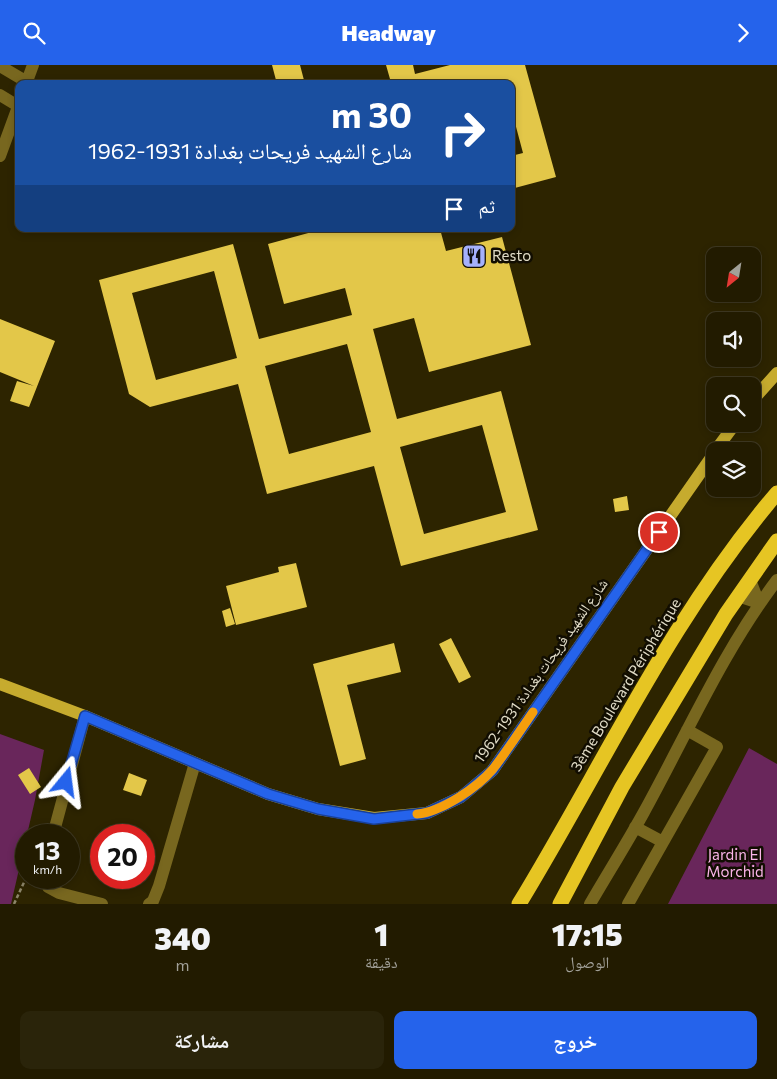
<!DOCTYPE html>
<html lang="ar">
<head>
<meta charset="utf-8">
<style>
  :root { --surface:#221b00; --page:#2a240a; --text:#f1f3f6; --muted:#a2a199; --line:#3f3922; --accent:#2563eb }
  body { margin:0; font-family:Commissioner,"Noto Naskh Arabic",sans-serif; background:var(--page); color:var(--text); direction:rtl; height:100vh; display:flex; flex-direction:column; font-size:19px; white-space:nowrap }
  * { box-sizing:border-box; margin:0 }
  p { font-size:16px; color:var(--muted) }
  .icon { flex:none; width:28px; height:28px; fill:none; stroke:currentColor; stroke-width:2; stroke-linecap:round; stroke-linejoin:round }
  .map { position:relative; height:839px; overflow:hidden; direction:ltr }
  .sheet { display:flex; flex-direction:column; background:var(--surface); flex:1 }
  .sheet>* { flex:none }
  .hud { position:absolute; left:15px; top:15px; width:500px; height:152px; border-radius:10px; box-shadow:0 2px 8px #0003,0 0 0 1px var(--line); direction:rtl; background:#1a4fa0; color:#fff; overflow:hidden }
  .needle { width:32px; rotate:210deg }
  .buttons { position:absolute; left:706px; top:182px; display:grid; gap:10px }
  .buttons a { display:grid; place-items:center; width:55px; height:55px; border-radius:10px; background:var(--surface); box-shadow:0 2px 8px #0003,0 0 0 1px var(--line); font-size:25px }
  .speed { position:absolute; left:15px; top:759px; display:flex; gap:10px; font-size:25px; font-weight:700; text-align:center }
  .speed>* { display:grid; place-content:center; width:65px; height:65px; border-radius:50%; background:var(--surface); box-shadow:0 2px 8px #0003,0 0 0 1px var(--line); line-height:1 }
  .speed small { font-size:12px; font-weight:400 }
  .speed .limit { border:8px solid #d22; background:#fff; color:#111 }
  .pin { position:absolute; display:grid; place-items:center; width:42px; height:42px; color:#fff; margin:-21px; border:2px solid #fff; border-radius:50%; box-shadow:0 1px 5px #0007 }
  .me { position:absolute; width:55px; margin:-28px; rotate:16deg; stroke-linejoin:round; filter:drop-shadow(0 0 4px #0008) }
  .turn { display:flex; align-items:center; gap:18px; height:105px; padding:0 20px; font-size:22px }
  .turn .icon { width:65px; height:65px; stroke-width:2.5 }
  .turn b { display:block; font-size:35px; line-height:42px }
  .then { display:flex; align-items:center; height:48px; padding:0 20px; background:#0003; gap:10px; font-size:19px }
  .eta { display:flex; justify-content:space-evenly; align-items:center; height:85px; text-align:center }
  .eta b { font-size:30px; font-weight:800; line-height:35px }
  .primary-button { display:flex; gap:10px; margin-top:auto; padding:10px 20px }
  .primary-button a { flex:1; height:58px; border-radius:10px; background:var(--accent); color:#fff; font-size:20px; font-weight:800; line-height:58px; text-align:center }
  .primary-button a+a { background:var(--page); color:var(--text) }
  header { display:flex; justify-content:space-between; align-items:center; height:65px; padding:0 20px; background:var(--accent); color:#fff; font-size:22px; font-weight:800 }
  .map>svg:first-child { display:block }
  .green { fill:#69265b }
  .building { fill:#e3c749; fill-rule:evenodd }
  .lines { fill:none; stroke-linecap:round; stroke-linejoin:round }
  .path { stroke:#8c8569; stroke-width:2.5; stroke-dasharray:4 2.5; stroke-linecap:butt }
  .minor { stroke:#78671f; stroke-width:12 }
  .major { stroke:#c6ab2e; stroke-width:12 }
  .highway { stroke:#e6c523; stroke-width:15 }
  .route-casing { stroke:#184099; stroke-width:12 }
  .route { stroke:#2563eb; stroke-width:9 }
  .slow { stroke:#f59e0b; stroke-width:9 }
  .labels { text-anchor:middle; stroke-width:5; stroke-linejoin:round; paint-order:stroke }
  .poi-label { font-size:15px; fill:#e0dbc6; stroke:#110d01; text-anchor:start }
  .street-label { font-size:15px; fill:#e0dbc6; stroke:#110d01 }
  .park-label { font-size:15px; fill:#fbb5e9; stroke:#110d01 }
</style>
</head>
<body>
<header><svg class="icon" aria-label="forward" viewBox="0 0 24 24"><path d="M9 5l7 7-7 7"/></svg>Headway<svg class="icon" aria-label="search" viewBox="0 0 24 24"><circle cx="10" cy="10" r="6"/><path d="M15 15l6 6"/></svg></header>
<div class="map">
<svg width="777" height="839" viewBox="0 0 777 839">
  <rect width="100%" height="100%" fill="#2d2400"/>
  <path class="green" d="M0,669L44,685L35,735L11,839H0Z
    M749,683L777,699V839H668Z"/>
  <path class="building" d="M272,0H300L305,19H277Z
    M386,0H413L415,9L450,0H525L556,112L511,124V91L523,88L511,43V19H505L504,15L488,19H376L390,14Z
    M323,164H440L446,186L502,172L531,280L429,307L414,253L373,264L397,354L501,326L538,465L401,501L374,401L267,429L238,319L150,342L129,329L99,215L233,179L259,274L352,250L345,223L284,239L268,179ZM214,206L237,293L156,315L132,228ZM347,279L371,367L289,389L265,301ZM482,360L506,447L424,469L400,382Z
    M0,254L55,276L29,342L10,336L17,316L34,321L0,307Z
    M627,431L629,445L615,447L613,434Z
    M296,498L307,542L236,560L226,521L279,507L278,502Z
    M230,543L235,559L226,562L222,546Z
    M451,573L471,612L459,618L439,579Z
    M394,578L401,607L347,620L366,694L340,701L313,599Z
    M29,703L41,722L30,729L18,710Z
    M129,708L147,715L141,731L123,725Z"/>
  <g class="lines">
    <path class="path" d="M14,839L26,813"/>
    <path class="minor" d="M0,1L27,17
      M26,19L33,0
      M0,30L18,41
      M0,91L19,39
      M738,531L759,538L750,515
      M635,762L663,777
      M53,770L85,651
      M45,812L48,822L59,828L102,839
      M149,839L153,836L159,821L195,698
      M590,839C608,808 627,778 644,747C687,669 723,586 777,515
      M628,839L717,682L687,665"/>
    <path class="major" d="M752,336L777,308
      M715,386L735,359
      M0,619L85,651L268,729L318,744L374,753L427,748L461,732L492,706L715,387"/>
    <path class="highway" d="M519,839C603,701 671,552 777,428
      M560,839L622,722L726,549L777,476"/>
  </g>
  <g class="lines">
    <g class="route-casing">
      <path id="route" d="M66,717L85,651L268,729L318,744L374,754L427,748L461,732L492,706L659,467"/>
    </g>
    <use href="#route" class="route"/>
    <path class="slow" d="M417,749C441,747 477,723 493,704C507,686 520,666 533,647"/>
  </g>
  <defs>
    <g id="restaurant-square" transform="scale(1.25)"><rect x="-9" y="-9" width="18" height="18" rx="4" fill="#a5b1fc" stroke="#110d01"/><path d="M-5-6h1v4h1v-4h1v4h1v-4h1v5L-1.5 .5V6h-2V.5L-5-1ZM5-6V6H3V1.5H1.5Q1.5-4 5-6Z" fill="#111"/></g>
  </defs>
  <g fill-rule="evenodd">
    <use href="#restaurant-square" x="474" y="191"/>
  </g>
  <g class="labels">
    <g class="poi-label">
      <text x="492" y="196">Resto</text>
    </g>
    <g class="street-label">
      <text transform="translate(541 606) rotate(-55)" y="5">شارع الشهيد فريحات بغدادة 1931-1962</text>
      <text transform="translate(626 620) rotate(-59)" y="5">3ème Boulevard Périphérique</text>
    </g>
    <g class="park-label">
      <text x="735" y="795">Jardin El<tspan x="735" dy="17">Morchid</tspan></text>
    </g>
  </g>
</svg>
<div class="buttons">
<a><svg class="needle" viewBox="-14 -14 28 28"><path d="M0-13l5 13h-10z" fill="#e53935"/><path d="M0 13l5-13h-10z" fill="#a2a199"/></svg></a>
<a><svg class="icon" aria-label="sound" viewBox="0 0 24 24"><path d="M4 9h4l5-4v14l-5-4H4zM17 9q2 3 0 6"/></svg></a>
<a><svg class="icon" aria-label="search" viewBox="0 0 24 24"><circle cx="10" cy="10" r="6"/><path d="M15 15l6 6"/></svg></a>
<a><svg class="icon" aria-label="layers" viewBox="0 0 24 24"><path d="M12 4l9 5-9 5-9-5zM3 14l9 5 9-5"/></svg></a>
</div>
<div class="speed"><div>13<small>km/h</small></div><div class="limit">20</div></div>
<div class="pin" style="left:659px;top:467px;background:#d93025"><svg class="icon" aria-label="arrive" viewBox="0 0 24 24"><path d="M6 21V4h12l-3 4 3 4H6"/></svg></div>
<svg class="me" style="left:66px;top:717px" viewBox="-20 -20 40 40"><path d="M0-17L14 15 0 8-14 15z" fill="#2563eb" stroke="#fff" stroke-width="4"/></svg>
<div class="hud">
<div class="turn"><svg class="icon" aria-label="right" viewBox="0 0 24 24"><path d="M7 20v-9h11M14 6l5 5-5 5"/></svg><div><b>30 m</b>شارع الشهيد فريحات بغدادة 1931-1962</div></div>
<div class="then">ثم<svg class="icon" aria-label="arrive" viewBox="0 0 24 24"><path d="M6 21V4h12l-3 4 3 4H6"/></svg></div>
</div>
</div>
<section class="sheet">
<div class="eta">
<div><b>17:15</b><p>الوصول</p></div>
<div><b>1</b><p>دقيقة</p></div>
<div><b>340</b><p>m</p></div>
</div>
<div class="primary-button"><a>خروج</a><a>مشاركة</a></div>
</section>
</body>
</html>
